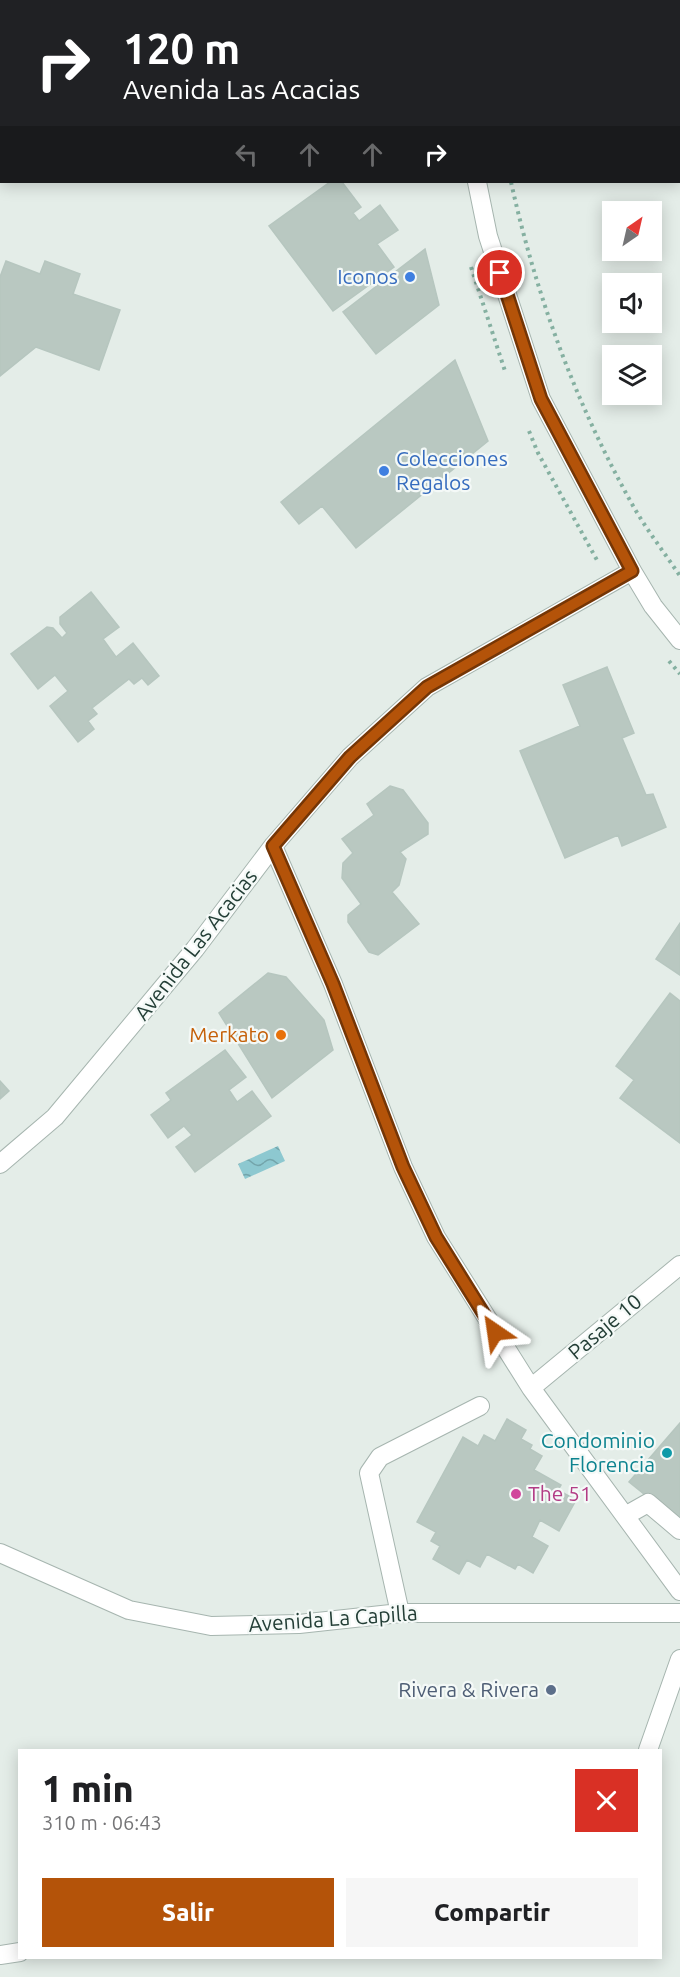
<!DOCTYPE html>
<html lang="es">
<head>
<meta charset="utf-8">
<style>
  :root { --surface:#fff; --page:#f6f6f6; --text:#202124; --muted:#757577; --accent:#b45309 }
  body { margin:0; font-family:Ubuntu,sans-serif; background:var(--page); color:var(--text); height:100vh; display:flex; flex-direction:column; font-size:22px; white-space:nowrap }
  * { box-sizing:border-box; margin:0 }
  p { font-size:20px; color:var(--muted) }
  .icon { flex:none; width:33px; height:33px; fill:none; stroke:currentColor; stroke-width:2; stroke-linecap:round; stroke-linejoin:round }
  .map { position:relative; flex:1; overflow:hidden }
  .sheet { position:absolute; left:18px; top:1749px; width:644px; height:210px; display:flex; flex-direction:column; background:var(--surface); border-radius:0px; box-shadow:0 3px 15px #0003 }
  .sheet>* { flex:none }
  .banner { position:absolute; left:0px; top:0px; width:681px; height:183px; box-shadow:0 3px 15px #0003; background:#202124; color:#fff; overflow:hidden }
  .needle { width:39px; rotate:34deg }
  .buttons { position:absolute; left:602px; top:201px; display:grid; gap:12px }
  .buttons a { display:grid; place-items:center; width:60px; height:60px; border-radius:0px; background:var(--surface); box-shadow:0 3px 15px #0003; font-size:30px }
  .pin { position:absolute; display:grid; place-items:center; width:51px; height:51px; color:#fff; margin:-26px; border:3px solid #fff; border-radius:50%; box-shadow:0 2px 6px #0007 }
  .me { position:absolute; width:66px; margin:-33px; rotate:328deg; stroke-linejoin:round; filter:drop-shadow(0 0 4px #0008) }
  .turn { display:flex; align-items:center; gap:21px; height:126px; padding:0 24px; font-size:27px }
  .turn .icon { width:78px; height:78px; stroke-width:2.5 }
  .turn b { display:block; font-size:42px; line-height:51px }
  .lanes { display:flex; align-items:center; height:57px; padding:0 24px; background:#0003; justify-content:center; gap:30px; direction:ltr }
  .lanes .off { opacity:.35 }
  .round { display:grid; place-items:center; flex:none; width:63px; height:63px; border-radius:0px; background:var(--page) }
  .overview { display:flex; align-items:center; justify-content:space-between; height:102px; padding:0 24px }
  h1 { font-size:36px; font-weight:800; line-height:45px }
  .cta { display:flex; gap:12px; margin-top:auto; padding:12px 24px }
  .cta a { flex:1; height:69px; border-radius:0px; background:var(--accent); color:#fff; font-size:24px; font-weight:800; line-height:69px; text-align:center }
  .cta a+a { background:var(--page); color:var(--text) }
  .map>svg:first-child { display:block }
  .water { fill:url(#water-waves) }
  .building { fill:#b9c8c1; stroke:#b6c6bf; stroke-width:1.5 }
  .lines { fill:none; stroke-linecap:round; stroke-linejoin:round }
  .minor-casing { stroke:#a6b5af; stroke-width:20 }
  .path { stroke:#85b0a1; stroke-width:4; stroke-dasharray:3 4.5; stroke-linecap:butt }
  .minor { stroke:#fff; stroke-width:18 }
  .route-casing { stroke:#753606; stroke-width:15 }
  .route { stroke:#b45309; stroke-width:10 }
  .shop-dot { fill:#3f7fe0; stroke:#f4f9f7; stroke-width:2 }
  .food-dot { fill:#e8710a; stroke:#f4f9f7; stroke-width:2 }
  .culture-dot { fill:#0f9aa8; stroke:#f4f9f7; stroke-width:2 }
  .hotel-dot { fill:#d1479c; stroke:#f4f9f7; stroke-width:2 }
  .service-dot { fill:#5c6f8a; stroke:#f4f9f7; stroke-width:2 }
  .labels { text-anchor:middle; stroke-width:4.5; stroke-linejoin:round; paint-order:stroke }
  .shop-label { font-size:21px; fill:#366cbe; stroke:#f4f9f7; text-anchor:end }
  .street-label { font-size:21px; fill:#233e36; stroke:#f4f9f7 }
  .food-label { font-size:21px; fill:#c56008; stroke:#f4f9f7; text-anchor:end }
  .culture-label { font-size:21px; fill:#0d838f; stroke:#f4f9f7; text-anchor:end }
  .hotel-label { font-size:21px; fill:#b23c85; stroke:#f4f9f7; text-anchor:start }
  .service-label { font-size:21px; fill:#4e5e75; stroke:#f4f9f7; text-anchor:end }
</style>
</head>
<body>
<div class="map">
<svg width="680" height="1977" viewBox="0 0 680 1977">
  <defs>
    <pattern id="water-waves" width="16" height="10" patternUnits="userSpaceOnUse" patternTransform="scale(1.5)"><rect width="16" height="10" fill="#8dc8d0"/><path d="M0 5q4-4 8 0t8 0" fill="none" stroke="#73a4aa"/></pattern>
  </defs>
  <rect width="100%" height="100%" fill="#e4ede8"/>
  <path class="water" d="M278,1146L285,1161L245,1179L238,1164Z"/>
  <path class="building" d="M0,0H133V1L2,2V10Z
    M330,182H342L361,207L353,213L359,221L380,205L398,230L377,244L394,267L333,311L269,226Z
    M425,249L439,305L376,354L343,312Z
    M6,261L40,274L45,261L80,274L73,294L120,310L99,370L36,347L0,376V277Z
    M455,360L488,441L356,548L322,506L299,524L281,502Z
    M91,592L119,627L103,639L116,657L133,643L159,676L148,685L142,678L134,684L129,679L92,708L97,714L88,721L94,729L78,742L50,706L68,691L55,675L38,689L11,654L47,627L53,628L62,638L67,633L60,624V617Z
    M607,667L634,733L622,738L646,795L653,794L666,827L622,846L618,835L565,858L520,751L580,726L563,685Z
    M390,786L403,790L428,823V834L400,852L406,859L399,885L392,892L419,924L378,955L369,952L348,922V915L361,904L342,878L343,863L353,853L342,839L374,815L367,804Z
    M680,923V975L656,959Z
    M268,973L286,977L324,1020L333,1050L272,1098L219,1013Z
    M670,993L680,1001V1143L620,1098L634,1080L616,1066Z
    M225,1050L246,1077L229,1090L237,1102L252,1091L271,1116L195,1172L176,1147L192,1135L184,1126L168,1138L151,1115L171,1100L166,1093Z
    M0,1081L9,1091L0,1099Z
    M507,1419L526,1430L521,1439L532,1445L530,1449L542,1456L534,1470L561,1485L558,1490L576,1500L559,1531L540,1520L532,1537L548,1546L533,1573L518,1564L515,1569L487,1554L480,1567L467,1560L459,1574L433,1559L440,1546L431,1541L436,1532L417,1522L463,1437L478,1446L484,1435L495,1441Z
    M680,1423V1523L629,1482Z"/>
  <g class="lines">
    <g class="minor-casing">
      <path id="minor" d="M444,0V2
        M194,2L196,0
        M0,91L2,93
        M0,124L2,123
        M477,182L488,236L541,399L632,571L653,606L680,640
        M273,846L333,984L403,1167L436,1237L531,1388L680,1591
        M0,1164L55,1117L195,949L273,846L350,757L427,687L632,571
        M531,1388L680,1265
        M625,1516L648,1503L680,1530
        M0,1553L129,1610L211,1626L299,1624L400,1613H680
        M400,1613L369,1473L380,1457L480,1406
        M648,1750L680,1659
        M0,1955L20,1952"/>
    </g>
    <path class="path" d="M488,0V2
      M511,182C536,295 575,402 632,504C646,529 664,552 680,576
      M471,267L505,371
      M529,431L538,453L598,562
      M669,661L680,674"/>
    <use href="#minor" class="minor"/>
  </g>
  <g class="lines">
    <g class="route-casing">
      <path id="route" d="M495,1332L436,1237L403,1167L333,984L273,846L350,757L427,687L632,571L541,399L500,273"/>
    </g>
    <use href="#route" class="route"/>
  </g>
  <g class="shop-dot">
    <circle cx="410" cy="277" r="6"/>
    <circle cx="384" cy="471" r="6"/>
  </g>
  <circle class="food-dot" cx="281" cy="1035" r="6"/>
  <circle class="culture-dot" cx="667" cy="1453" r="6"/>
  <circle class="hotel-dot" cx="516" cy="1494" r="6"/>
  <circle class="service-dot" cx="551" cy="1690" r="6"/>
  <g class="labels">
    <g class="shop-label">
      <text x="398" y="284">Iconos</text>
      <text x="396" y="466" text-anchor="start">Colecciones<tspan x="396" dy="24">Regalos</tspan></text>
    </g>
    <g class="street-label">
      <text transform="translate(196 945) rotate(-52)" y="7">Avenida Las Acacias</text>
      <text transform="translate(605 1327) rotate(-40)" y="7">Pasaje 10</text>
      <text transform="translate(333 1619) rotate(-4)" y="7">Avenida La Capilla</text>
    </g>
    <g class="food-label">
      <text x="269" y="1042">Merkato</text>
    </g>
    <g class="culture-label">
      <text x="655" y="1448">Condominio<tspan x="655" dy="24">Florencia</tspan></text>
    </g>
    <g class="hotel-label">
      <text x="528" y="1501">The 51</text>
    </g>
    <g class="service-label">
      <text x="539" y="1697">Rivera &amp; Rivera</text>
    </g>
  </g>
</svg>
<div class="buttons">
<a><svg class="needle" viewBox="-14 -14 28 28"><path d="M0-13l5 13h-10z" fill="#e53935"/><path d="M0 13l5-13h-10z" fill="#757577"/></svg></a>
<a><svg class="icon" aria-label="sound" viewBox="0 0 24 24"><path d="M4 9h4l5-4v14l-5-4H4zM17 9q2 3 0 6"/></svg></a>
<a><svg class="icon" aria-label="layers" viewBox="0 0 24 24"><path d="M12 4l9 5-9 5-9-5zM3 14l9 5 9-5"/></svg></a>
</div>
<div class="pin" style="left:500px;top:273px;background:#d93025"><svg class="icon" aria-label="arrive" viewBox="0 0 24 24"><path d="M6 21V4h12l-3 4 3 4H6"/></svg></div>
<svg class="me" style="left:495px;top:1332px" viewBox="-20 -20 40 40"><path d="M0-17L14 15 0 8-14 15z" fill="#b45309" stroke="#fff" stroke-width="4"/></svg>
<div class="banner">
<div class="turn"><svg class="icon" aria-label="right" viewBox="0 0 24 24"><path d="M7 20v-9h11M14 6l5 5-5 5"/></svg><div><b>120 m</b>Avenida Las Acacias</div></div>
<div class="lanes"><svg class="icon off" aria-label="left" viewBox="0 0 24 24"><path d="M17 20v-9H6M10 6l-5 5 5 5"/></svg><svg class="icon off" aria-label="ahead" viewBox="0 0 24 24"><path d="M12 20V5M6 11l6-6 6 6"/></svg><svg class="icon off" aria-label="ahead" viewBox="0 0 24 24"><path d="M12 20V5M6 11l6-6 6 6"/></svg><svg class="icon" aria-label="right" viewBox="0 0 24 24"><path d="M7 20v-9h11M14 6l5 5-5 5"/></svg></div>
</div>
<section class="sheet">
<div class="overview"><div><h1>1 min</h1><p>310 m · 06:43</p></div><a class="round" style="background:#d93025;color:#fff"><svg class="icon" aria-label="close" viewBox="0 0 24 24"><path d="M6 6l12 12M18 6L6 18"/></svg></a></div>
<div class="cta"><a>Salir</a><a>Compartir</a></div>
</section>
</div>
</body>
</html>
